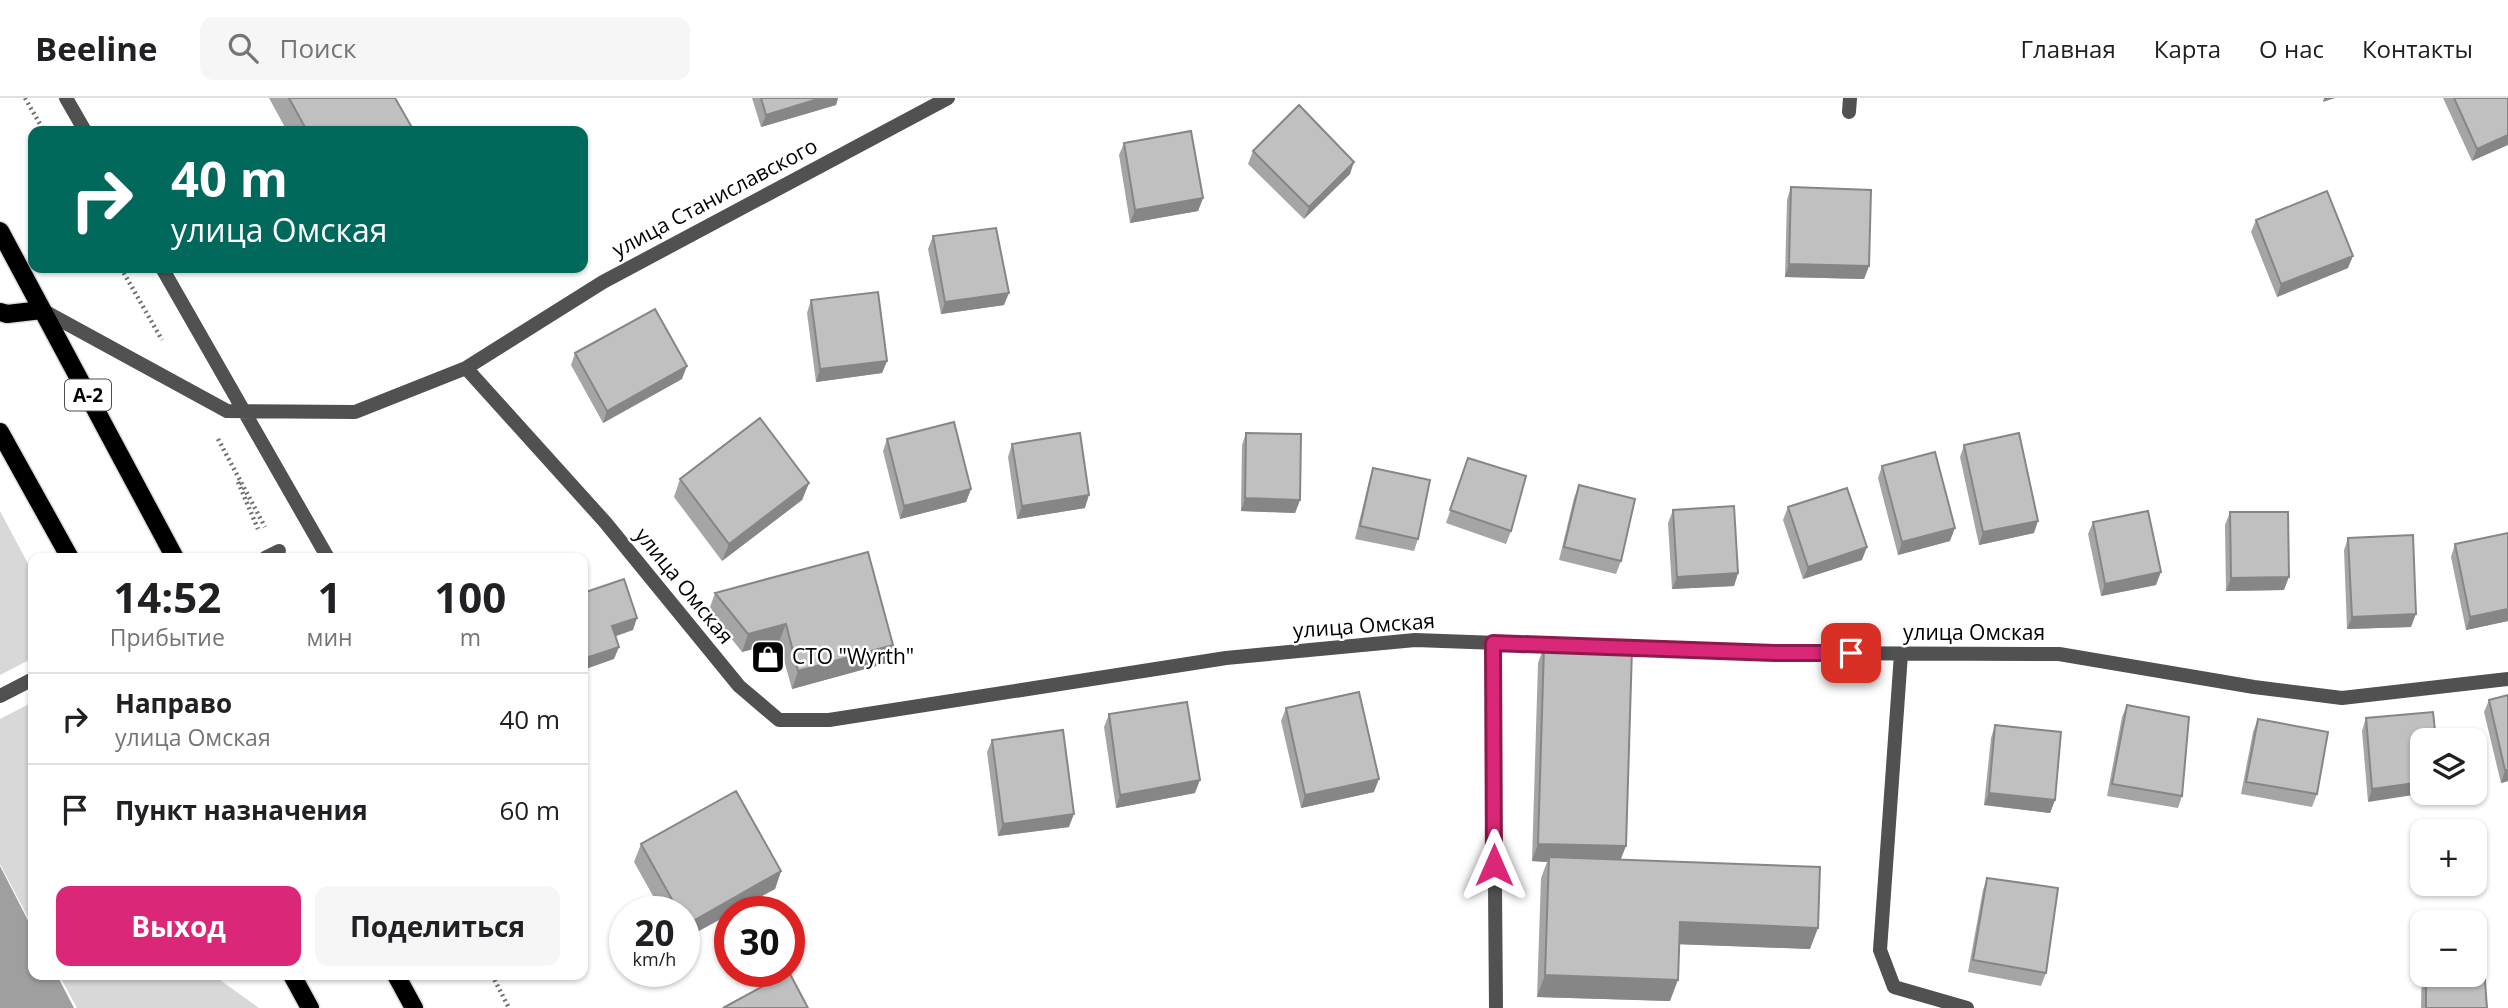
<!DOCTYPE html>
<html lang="ru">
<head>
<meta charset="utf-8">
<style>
  :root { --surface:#fff; --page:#f6f6f6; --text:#202124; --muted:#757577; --line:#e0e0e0; --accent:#db2777 }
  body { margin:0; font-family:"Open Sans",sans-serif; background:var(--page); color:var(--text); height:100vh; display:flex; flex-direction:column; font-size:26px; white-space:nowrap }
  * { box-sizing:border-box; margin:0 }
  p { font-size:23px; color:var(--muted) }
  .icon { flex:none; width:38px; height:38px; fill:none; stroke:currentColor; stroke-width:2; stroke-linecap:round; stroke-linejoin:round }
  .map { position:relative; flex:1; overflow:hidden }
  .sheet { position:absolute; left:28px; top:455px; width:560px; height:427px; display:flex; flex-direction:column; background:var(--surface); border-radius:14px; box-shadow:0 2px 5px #0004 }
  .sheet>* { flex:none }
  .top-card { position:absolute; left:28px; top:28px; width:560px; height:147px; border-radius:14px; box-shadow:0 2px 5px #0004; background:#00695c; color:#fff; overflow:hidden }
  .tools { position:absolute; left:2410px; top:630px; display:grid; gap:14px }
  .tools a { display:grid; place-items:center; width:77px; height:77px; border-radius:14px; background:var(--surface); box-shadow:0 2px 5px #0004; font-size:35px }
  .speed { position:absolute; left:609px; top:798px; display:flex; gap:14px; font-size:35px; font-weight:700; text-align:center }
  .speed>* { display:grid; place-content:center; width:91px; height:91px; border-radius:50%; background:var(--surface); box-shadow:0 2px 5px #0004; line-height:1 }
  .speed small { font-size:18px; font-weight:400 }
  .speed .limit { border:10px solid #d22; background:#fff; color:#111 }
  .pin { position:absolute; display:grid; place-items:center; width:60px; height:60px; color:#fff; margin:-30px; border-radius:14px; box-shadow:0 4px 10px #0006 }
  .me { position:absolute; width:77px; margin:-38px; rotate:0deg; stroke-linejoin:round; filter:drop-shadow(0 0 5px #0008) }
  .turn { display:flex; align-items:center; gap:24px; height:147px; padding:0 28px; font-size:32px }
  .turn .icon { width:91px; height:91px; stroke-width:2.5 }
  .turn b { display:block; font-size:49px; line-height:60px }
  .eta { display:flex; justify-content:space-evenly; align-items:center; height:119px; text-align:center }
  .eta b { font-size:42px; font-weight:700; line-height:49px }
  .primary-button { display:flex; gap:14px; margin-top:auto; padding:14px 28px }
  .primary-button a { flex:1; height:80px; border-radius:14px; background:var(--accent); color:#fff; font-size:28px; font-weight:700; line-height:80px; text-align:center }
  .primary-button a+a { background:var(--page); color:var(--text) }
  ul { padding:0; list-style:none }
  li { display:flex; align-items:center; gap:21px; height:91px; padding:0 28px; border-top:2px solid var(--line) }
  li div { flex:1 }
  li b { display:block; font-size:26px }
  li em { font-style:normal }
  header { display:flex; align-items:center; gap:42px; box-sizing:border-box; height:98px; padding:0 35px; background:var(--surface); border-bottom:2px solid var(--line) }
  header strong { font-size:33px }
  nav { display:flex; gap:38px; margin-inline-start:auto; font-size:24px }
  .search { width:490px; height:63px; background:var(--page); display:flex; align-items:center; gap:18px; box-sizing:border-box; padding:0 24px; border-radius:14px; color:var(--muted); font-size:26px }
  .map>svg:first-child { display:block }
  .green { fill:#d8d8d8 }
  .water { fill:#9f9f9f }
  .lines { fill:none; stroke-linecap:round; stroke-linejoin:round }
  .primary-casing { stroke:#dbdbdb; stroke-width:21 }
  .path { stroke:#737373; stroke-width:4.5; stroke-dasharray:2 3.5; stroke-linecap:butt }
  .street { stroke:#515151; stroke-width:14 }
  .primary { stroke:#000; stroke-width:18 }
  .street-bridge { stroke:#515151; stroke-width:14 }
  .wall { fill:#a5a5a5 }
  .shaded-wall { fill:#868686 }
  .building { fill:#c0c0c0; stroke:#868686; stroke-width:2 }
  .route-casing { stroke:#8e194d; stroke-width:18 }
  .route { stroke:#db2777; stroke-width:12 }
  .labels { text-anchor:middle; stroke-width:5; stroke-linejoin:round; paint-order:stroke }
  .shield { fill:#fff; stroke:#4c4c4c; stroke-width:2 }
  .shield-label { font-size:19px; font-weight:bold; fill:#000 }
  .street-label { font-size:21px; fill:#000; stroke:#fff }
  .poi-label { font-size:21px; fill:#000; stroke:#fff; text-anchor:start }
</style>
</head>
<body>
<header>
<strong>Beeline</strong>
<div class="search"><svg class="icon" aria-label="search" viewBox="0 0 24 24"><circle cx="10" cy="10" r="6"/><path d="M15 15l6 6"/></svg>Поиск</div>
<nav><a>Главная</a><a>Карта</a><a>О нас</a><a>Контакты</a></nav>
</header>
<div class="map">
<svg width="2508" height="910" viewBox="0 0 2508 910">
  <rect width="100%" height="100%" fill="#fff"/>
  <path class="green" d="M0,413L33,475V560L0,577Z
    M33,604V829L0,766V621Z
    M59,877H213L259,910H77Z"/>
  <path class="water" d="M0,768L33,832V877H57L74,910H0Z"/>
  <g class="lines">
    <g class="primary-casing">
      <path id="primary" d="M0,133L175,460
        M0,214L7,216L42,212
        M0,334L70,460
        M292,877L310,910
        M396,877L414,910"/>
    </g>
    <path class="path" d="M25,0L44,33
      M121,170L162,242
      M218,341L265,429
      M238,384L258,431
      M492,877L509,910"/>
    <path class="street" d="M66,0L85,33
      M1849,14L1850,0
      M162,170L328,460
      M42,212L227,313L355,314L466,270L603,184L948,0
      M466,270L605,424L739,588L779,622H829L1226,560L1415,542L1775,555L2059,556L2254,589L2342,600L2508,581
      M1493,545L1496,910
      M1901,556L1880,852L1894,889L1967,910
      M0,598L33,581"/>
    <use href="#primary" class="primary"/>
    <path class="street-bridge" d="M265,460L279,453"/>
  </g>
  <path class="wall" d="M269,0H395L414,33H287Z
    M752,0H838L836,7L761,29Z
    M2443,0H2508L2472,63Z
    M1124,45L1203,100L1198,113L1130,125L1119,57Z
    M1253,53L1350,76L1304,121L1248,66Z
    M1791,89L1869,168L1864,181L1785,179L1787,102Z
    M2256,122L2348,170L2277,199L2251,134Z
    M933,138L1004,207L941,216L928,151Z
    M811,202L887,263L882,275L816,284L807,215Z
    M575,255L682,281L603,325L571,267Z
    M1246,335L1300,402L1295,415L1241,413L1242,347Z
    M887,341L971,391L966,404L900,421L883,353Z
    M1012,346L1085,410L1017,421L1008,359Z
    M1964,347L2034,435L1979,447L1960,359Z
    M1468,360L1511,433L1506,446L1446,425Z
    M1882,368L1950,443L1898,457L1878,380Z
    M1373,370L1418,441L1414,453L1355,441L1369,383Z
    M680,381L809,385L802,402L722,463L674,399Z
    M1579,387L1621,463L1616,476L1559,462L1574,400Z
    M1788,409L1862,462L1803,481L1783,422Z
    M1673,412L1738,475L1734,488L1672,491L1668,425Z
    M2230,414L2284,492L2226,493L2225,427Z
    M2093,424L2156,487L2101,498L2088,436Z
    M2508,435V523L2466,532L2451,459L2455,446Z
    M2348,440L2411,529L2347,531L2344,452Z
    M715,495L887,565L792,591L779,544L742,554L709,512Z
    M1544,548L1621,761L1810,851L1679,846L1670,903L1537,899L1541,780L1547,764L1532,763L1538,565Z
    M2489,602L2508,683L2501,685L2484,614Z
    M2127,607L2182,698L2178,710L2107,698L2122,619Z
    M1286,610L1374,694L1301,710L1281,623Z
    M2433,614L2368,704L2362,633L2366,620Z
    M1109,616L1195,695L1116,710L1104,629Z
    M2258,621L2317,696L2312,709L2241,696L2253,634Z
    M1995,627L2055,702L2050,715L1984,707L1991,640Z
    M992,642L1069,729L998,738L987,654Z
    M641,746L781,773L775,791L730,814V816L684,841V814H662L634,764Z
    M1987,780L2046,875L2041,888L1968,874L1983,792Z
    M2422,860V877H2474L2487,910H2421Z"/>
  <path class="shaded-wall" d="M821,0H838L836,7L761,29L766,17Z
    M2324,0H2335L2323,4Z
    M2508,37V47L2472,63L2477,51Z
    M1354,64L1350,76L1304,121L1309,109Z
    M1203,100L1198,113L1130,125L1135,112Z
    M2353,158L2348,170L2277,199L2281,186Z
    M1789,166L1869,168L1864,181L1785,179Z
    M1009,195L1004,207L941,216L945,204Z
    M887,263L882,275L816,284L820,271Z
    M687,268L682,281L603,325L607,313Z
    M809,385L802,402L722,463L729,446Z
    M971,391L966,404L900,421L904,408Z
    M1089,397L1085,410L1017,421L1022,408Z
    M1245,400L1300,402L1295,415L1241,413Z
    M2038,423L2034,435L1979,447L1983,434Z
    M1955,430L1950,443L1898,457L1902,444Z
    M1867,449L1862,462L1803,481L1808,469Z
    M2161,474L2156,487L2101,498L2105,486Z
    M1738,475L1734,488L1672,491L1677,479Z
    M2289,479L2284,492L2226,493L2231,480Z
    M2508,511V523L2466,532L2470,519Z
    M2416,516L2411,529L2347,531L2352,519Z
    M637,520L633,532L608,541L612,528Z
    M786,526L779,544L742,554L748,536Z
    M893,547L887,565L792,591L798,573Z
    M619,549L614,561L583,572V561Z
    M2505,672H2508V683L2501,685Z
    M1379,681L1374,694L1301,710L1305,697Z
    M1200,682L1195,695L1116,710L1120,697Z
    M2422,684V695H2426L2368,704L2372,691Z
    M1989,695L2055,702L2050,715L1984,707Z
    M1074,716L1069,729L998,738L1003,726Z
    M1538,746L1626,748L1619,766L1549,759L1547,764L1532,763Z
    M781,773L775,791L733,814H730V816L684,841V830L686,827Z
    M1680,824L1818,830L1810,851L1672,846Z
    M1545,877L1678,882L1670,903L1537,899Z"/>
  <path class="building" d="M289,0H395L414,33H307Z
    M761,0H821L766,17Z
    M2454,0H2508V37L2477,51Z
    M1299,7L1354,64L1309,109L1253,53Z
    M1191,33L1203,100L1135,112L1124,45Z
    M1791,89L1871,92L1869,168L1789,166Z
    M2327,93L2353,158L2281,186L2256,122Z
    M996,130L1009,195L945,204L933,138Z
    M878,194L887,263L820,271L811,202Z
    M655,211L687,268L607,313L575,255Z
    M760,320L809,385L729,446L680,381Z
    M954,324L971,391L904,408L887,341Z
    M1080,335L1089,397L1022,408L1012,346Z
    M1246,335L1301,336L1300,402L1245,400Z
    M2019,335L2038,423L1983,434L1964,347Z
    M1935,354L1955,430L1902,444L1882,368Z
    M1468,360L1526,378L1511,433L1450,412Z
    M1373,370L1430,382L1418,441L1360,428Z
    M1579,387L1635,401L1621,463L1564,449Z
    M1847,390L1867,449L1808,469L1788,409Z
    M1734,408L1738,475L1677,479L1673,412Z
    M2148,413L2161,474L2105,486L2093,424Z
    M2230,414H2288L2289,479L2231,480Z
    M2508,435V511L2470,519L2455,446Z
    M2413,437L2416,516L2352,519L2348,440Z
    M868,454L893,547L798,573L786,526L748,536L715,495Z
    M624,481L637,520L612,528L619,549L583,561V495Z
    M1544,548L1632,551L1626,748L1538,746Z
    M1359,594L1379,681L1305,697L1286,610Z
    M2508,597V672H2505L2489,602Z
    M1187,604L1200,682L1120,697L1109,616Z
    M2127,607L2189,619L2182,698L2112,686Z
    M2433,614L2436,642H2422V684L2372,691L2366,620Z
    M2258,621L2328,634L2317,696L2246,684Z
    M1995,627L2061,634L2055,702L1989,695Z
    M1063,632L1074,716L1003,726L992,642Z
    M736,693L781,773L686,827L684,824V814H679L641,746Z
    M1549,759L1820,769L1818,830L1680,824L1678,882L1545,877Z
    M1987,780L2058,790L2046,875L1973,862Z
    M2482,842L2487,910H2426V877H2474V843Z
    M789,874L808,910H723Z"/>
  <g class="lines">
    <g class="route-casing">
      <path id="route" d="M1494,767L1493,545L1775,555H1851"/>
    </g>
    <use href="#route" class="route"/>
  </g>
  <defs>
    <g id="shop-square" transform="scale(1.75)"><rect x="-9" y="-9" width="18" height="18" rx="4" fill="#000" stroke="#fff"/><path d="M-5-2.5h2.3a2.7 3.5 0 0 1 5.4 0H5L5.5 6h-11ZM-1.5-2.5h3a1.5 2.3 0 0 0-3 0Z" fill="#fff"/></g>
  </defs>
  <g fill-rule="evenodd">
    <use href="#shop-square" x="768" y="559"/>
  </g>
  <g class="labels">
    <rect class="shield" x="65" y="281.5" width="46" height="31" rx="5"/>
    <g class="shield-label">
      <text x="88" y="304">A-2</text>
    </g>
    <g class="street-label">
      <text transform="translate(715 100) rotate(-28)" y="7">улица Станиславского</text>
      <text transform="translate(684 488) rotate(51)" y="7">улица Омская</text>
      <text transform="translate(1364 528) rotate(-4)" y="7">улица Омская</text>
      <text x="1974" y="542">улица Омская</text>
    </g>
    <g class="poi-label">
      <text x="792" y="566">СТО "Wyrth"</text>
    </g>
  </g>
</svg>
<div class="tools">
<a><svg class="icon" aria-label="layers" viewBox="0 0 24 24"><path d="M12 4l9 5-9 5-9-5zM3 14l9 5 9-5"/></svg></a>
<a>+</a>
<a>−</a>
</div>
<div class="speed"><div>20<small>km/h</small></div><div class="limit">30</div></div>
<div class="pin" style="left:1851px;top:555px;background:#d93025"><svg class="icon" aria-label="arrive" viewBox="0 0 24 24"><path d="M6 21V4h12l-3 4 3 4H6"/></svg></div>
<svg class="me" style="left:1494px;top:767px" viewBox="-20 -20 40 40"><path d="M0-17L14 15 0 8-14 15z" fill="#db2777" stroke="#fff" stroke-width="4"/></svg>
<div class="top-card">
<div class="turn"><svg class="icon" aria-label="right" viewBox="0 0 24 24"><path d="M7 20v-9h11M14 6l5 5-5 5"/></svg><div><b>40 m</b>улица Омская</div></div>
</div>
<section class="sheet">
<div class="eta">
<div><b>14:52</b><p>Прибытие</p></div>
<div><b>1</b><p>мин</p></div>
<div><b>100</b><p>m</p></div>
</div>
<ul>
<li><svg class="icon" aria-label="right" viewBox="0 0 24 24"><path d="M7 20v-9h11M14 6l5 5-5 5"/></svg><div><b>Направо</b><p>улица Омская</p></div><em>40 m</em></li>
<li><svg class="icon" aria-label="arrive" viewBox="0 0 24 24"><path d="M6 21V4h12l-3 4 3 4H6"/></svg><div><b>Пункт назначения</b></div><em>60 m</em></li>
</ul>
<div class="primary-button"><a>Выход</a><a>Поделиться</a></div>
</section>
</div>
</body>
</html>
